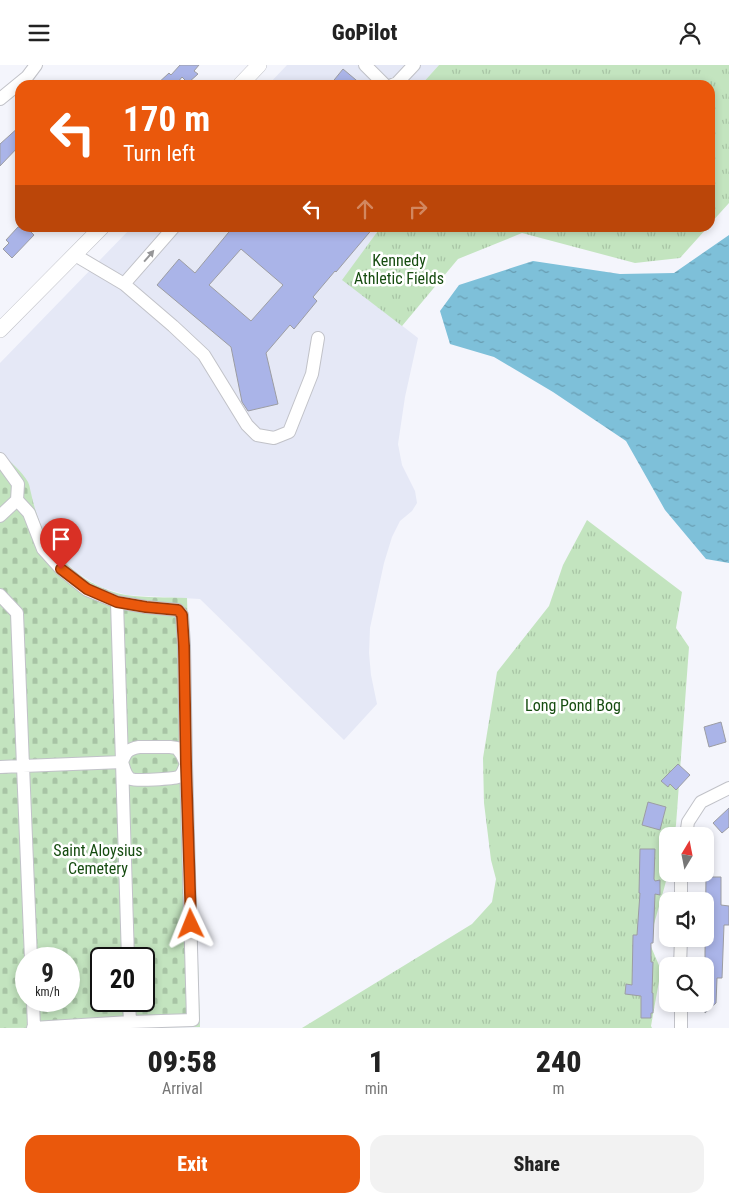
<!DOCTYPE html>
<html lang="en">
<head>
<meta charset="utf-8">
<style>
  :root { --surface:#fff; --page:#f2f2f2; --text:#222; --muted:#767676; --accent:#ea580c }
  body { margin:0; font-family:"Roboto Condensed",sans-serif; background:var(--page); color:var(--text); height:100vh; display:flex; flex-direction:column; font-size:19px; white-space:nowrap }
  * { box-sizing:border-box; margin:0 }
  p { font-size:16px; color:var(--muted) }
  .icon { flex:none; width:28px; height:28px; fill:none; stroke:currentColor; stroke-width:2; stroke-linecap:round; stroke-linejoin:round }
  .map { position:relative; height:963px; overflow:hidden }
  .drawer { display:flex; flex-direction:column; background:var(--surface); flex:1 }
  .drawer>* { flex:none }
  .top-card { position:absolute; left:15px; top:15px; width:700px; height:152px; border-radius:15px; box-shadow:0 2px 8px #0003; background:#ea580c; color:#fff; overflow:hidden }
  .needle { width:32px; rotate:10deg }
  .controls { position:absolute; left:659px; top:762px; display:grid; gap:10px }
  .controls a { display:grid; place-items:center; width:55px; height:55px; border-radius:10px; background:var(--surface); box-shadow:0 2px 8px #0003; font-size:25px }
  .speed { position:absolute; left:15px; top:882px; display:flex; gap:10px; font-size:25px; font-weight:700; text-align:center }
  .speed>* { display:grid; place-content:center; width:65px; height:65px; border-radius:50%; background:var(--surface); box-shadow:0 2px 8px #0003; line-height:1 }
  .speed small { font-size:12px; font-weight:400 }
  .speed .limit { border:2px solid #111; border-radius:8px; background:#fff; color:#111 }
  .pin { position:absolute; display:grid; place-items:center; width:42px; height:42px; color:#fff; margin:-51px -21px; border-radius:50% 50% 50% 0; rotate:-45deg; box-shadow:0 0 5px #0007 }
  .pin .icon { rotate:45deg }
  .me { position:absolute; width:55px; margin:-28px; rotate:358deg; stroke-linejoin:round; filter:drop-shadow(0 0 4px #0008) }
  .turn { display:flex; align-items:center; gap:18px; height:105px; padding:0 25px; font-size:22px }
  .turn .icon { width:65px; height:65px; stroke-width:2.5 }
  .turn b { display:block; font-size:35px; line-height:42px }
  .lanes { display:flex; align-items:center; height:48px; padding:0 25px; background:#0003; justify-content:center; gap:25px; direction:ltr }
  .lanes .off { opacity:.35 }
  .eta { display:flex; justify-content:space-evenly; align-items:center; height:85px; text-align:center }
  .eta b { font-size:30px; font-weight:800; line-height:35px }
  .cta { display:flex; gap:10px; margin-top:auto; padding:10px 25px }
  .cta a { flex:1; height:58px; border-radius:15px; background:var(--accent); color:#fff; font-size:20px; font-weight:800; line-height:58px; text-align:center }
  .cta a+a { background:var(--page); color:var(--text) }
  header { display:flex; justify-content:space-between; align-items:center; height:65px; padding:0 25px; background:var(--surface); font-size:22px; font-weight:800 }
  .map>svg:first-child { display:block }
  .built { fill:#e5e8f6 }
  .grass { fill:url(#grass-tufts) }
  .cemetery { fill:url(#cemetery-stones); fill-rule:evenodd }
  .water { fill:url(#water-ripples) }
  .building { fill:#aab4e8; stroke:#9c9da3; fill-rule:evenodd }
  .lines { fill:none; stroke-linecap:round; stroke-linejoin:round }
  .minor-casing { stroke:#c1c2c8; stroke-width:14 }
  .major-casing { stroke:#c1c2c8; stroke-width:16 }
  .minor { stroke:#fff; stroke-width:12 }
  .major { stroke:#fff; stroke-width:15 }
  .oneway { fill:#969698 }
  .route-casing { stroke:#983908; stroke-width:12 }
  .route { stroke:#ea580c; stroke-width:9 }
  .labels { text-anchor:middle; stroke-width:5; stroke-linejoin:round; paint-order:stroke }
  .park-label { font-size:16px; fill:#164c10; stroke:#fff }
</style>
</head>
<body>
<header><svg class="icon" aria-label="menu" viewBox="0 0 24 24"><path d="M4 6h16M4 12h16M4 18h16"/></svg>GoPilot<svg class="icon" aria-label="person" viewBox="0 0 24 24"><circle cx="12" cy="8" r="4"/><path d="M4 21q1-7 8-7t8 7"/></svg></header>
<div class="map">
<svg width="729" height="963" viewBox="0 0 729 963">
  <defs>
    <pattern id="grass-tufts" width="24" height="20" patternUnits="userSpaceOnUse" patternTransform="scale(1.25)"><rect width="24" height="20" fill="#c3e4bf"/><path d="M3 7l-1-3M5 7V3M7 7l1-3M15 17l-1-3M17 17v-4M19 17l1-3" fill="none" stroke="#a8c4a5"/></pattern>
    <pattern id="cemetery-stones" width="16" height="16" patternUnits="userSpaceOnUse" patternTransform="scale(1.25)"><rect width="16" height="16" fill="#c3e4bf"/><path d="M2 7V4a2 2 0 0 1 4 0v3zM10 15v-3a2 2 0 0 1 4 0v3z" fill="#a8c4a5"/></pattern>
    <pattern id="water-ripples" width="26" height="14" patternUnits="userSpaceOnUse" patternTransform="scale(1.25)"><rect width="26" height="14" fill="#7ec0d9"/><path d="M2 4q2-2 4 0t4 0M15 11q2-2 4 0t4 0" fill="none" stroke="#689cb1"/></pattern>
  </defs>
  <rect width="100%" height="100%" fill="#f4f5fc"/>
  <path class="built" d="M287,0H439L421,20H268Z
    M131,163H380L343,215L418,273L405,332L398,379L402,400L415,426L417,438L412,446L400,456L392,472L384,498L370,563L369,588L371,610L377,639L344,675L200,534L127,530L100,522L76,507L59,491L46,472L34,442L24,412L0,387V298Z"/>
  <path class="grass" d="M439,0H729V138L710,159V20H421Z
    M380,163V162L707,163L680,193L635,198L522,168L458,194L402,261L342,215Z
    M587,455L682,527L676,563L689,582L676,760L674,771H668V808L665,820L649,877L661,905L651,961L652,963H302L472,859L492,837L496,814L491,795L484,738L483,693L497,607L549,541L563,500Z"/>
  <path class="cemetery" d="M0,387C9,396 22,406 28,417C30,421 30,425 31,428C33,438 36,448 40,458C55,494 86,523 126,530C146,533 167,532 187,533L200,962L0,963ZM26,894H69V936H26ZM101,894H144V936H101Z"/>
  <path class="water" d="M729,170V498L706,494L665,445L626,376L553,327L494,292L450,279L440,246L459,220L533,196L620,209L674,208Z"/>
  <path class="building" d="M180,0H199L194,6L198,9L188,18L182,12L178,17L181,20H156L169,8L171,10Z
    M343,4L362,20H330Z
    M20,61V80L0,101V79Z
    M18,162H26L34,170L12,193L3,184L9,178L6,175Z
    M233,162H374L336,207L335,206L313,232L317,236L294,264L290,260L266,288L278,339L248,346L242,337L231,282L157,220L179,194L195,208ZM241,184L283,220L251,256L209,220Z
    M721,657L726,677L709,682L704,662Z
    M678,699L690,710L676,725L670,719L668,722L661,716Z
    M648,737L666,742L660,765L642,760Z
    M729,743V762L722,768L713,758Z
    M640,784H655L654,814L655,816L660,815V830L655,829L653,878H651V897H653L652,928H653V948H651V953H641V931L625,929L626,919L632,920L633,870H637L640,828H639Z
    M706,812H721V840L729,841V860H724L722,913H717L716,938L705,948V887Z"/>
  <g class="lines">
    <g class="minor-casing">
      <path id="minor" d="M365,0L385,20
        M392,20L397,18L414,0
        M0,34L27,12L36,0
        M75,190L124,219L173,261L204,290L247,360L257,370L274,373L289,367L312,309L318,273
        M124,219L174,162
        M0,394L18,419L17,435
        M0,451L17,435L29,448L43,484L61,504L87,525L117,537
        M0,530L17,548L23,701L0,702
        M139,682H170L177,683L182,690L186,699C184,703 183,710 178,712C173,714 136,716 131,714C125,711 124,703 122,697C126,687 128,684 139,682Z
        M122,697L128,894
        M686,771L688,757L701,737L729,723
        M681,836V809
        M31,894L23,701L122,697L117,537L146,542L178,545L182,550L184,581L186,699L193,955L130,957L33,963
        M680,901L681,874
        M33,936L34,963
        M129,936L130,957
        M681,939V963"/>
    </g>
    <g class="major-casing">
      <path id="major" d="M240,20L259,0
        M0,265L102,162"/>
    </g>
    <use href="#minor" class="minor"/>
    <use href="#major" class="major"/>
  </g>
  <defs><path id="oneway-solid" d="M-6-.8H1V-3.2L6.5 0L1 3.2V.8H-6Z" transform="scale(1.25)"/></defs>
  <use class="oneway" href="#oneway-solid" transform="translate(149 191) rotate(-49)"/>
  <g class="lines">
    <g class="route-casing">
      <path id="route" d="M61,504L87,524L117,537L146,542L178,545L182,550L184,581L186,699L191,859"/>
    </g>
    <use href="#route" class="route"/>
  </g>
  <g class="labels">
    <g class="park-label">
      <text x="399" y="201">Kennedy<tspan x="399" dy="18">Athletic Fields</tspan></text>
      <text x="573" y="646">Long Pond Bog</text>
      <text x="98" y="791">Saint Aloysius<tspan x="98" dy="18">Cemetery</tspan></text>
    </g>
  </g>
</svg>
<div class="controls">
<a><svg class="needle" viewBox="-14 -14 28 28"><path d="M0-13l5 13h-10z" fill="#e53935"/><path d="M0 13l5-13h-10z" fill="#767676"/></svg></a>
<a><svg class="icon" aria-label="sound" viewBox="0 0 24 24"><path d="M4 9h4l5-4v14l-5-4H4zM17 9q2 3 0 6"/></svg></a>
<a><svg class="icon" aria-label="search" viewBox="0 0 24 24"><circle cx="10" cy="10" r="6"/><path d="M15 15l6 6"/></svg></a>
</div>
<div class="speed"><div>9<small>km/h</small></div><div class="limit">20</div></div>
<div class="pin" style="left:61px;top:504px;background:#d93025"><svg class="icon" aria-label="arrive" viewBox="0 0 24 24"><path d="M6 21V4h12l-3 4 3 4H6"/></svg></div>
<svg class="me" style="left:191px;top:859px" viewBox="-20 -20 40 40"><path d="M0-17L14 15 0 8-14 15z" fill="#ea580c" stroke="#fff" stroke-width="4"/></svg>
<div class="top-card">
<div class="turn"><svg class="icon" aria-label="left" viewBox="0 0 24 24"><path d="M17 20v-9H6M10 6l-5 5 5 5"/></svg><div><b>170 m</b>Turn left</div></div>
<div class="lanes"><svg class="icon" aria-label="left" viewBox="0 0 24 24"><path d="M17 20v-9H6M10 6l-5 5 5 5"/></svg><svg class="icon off" aria-label="ahead" viewBox="0 0 24 24"><path d="M12 20V5M6 11l6-6 6 6"/></svg><svg class="icon off" aria-label="right" viewBox="0 0 24 24"><path d="M7 20v-9h11M14 6l5 5-5 5"/></svg></div>
</div>
</div>
<section class="drawer">
<div class="eta">
<div><b>09:58</b><p>Arrival</p></div>
<div><b>1</b><p>min</p></div>
<div><b>240</b><p>m</p></div>
</div>
<div class="cta"><a>Exit</a><a>Share</a></div>
</section>
</body>
</html>
